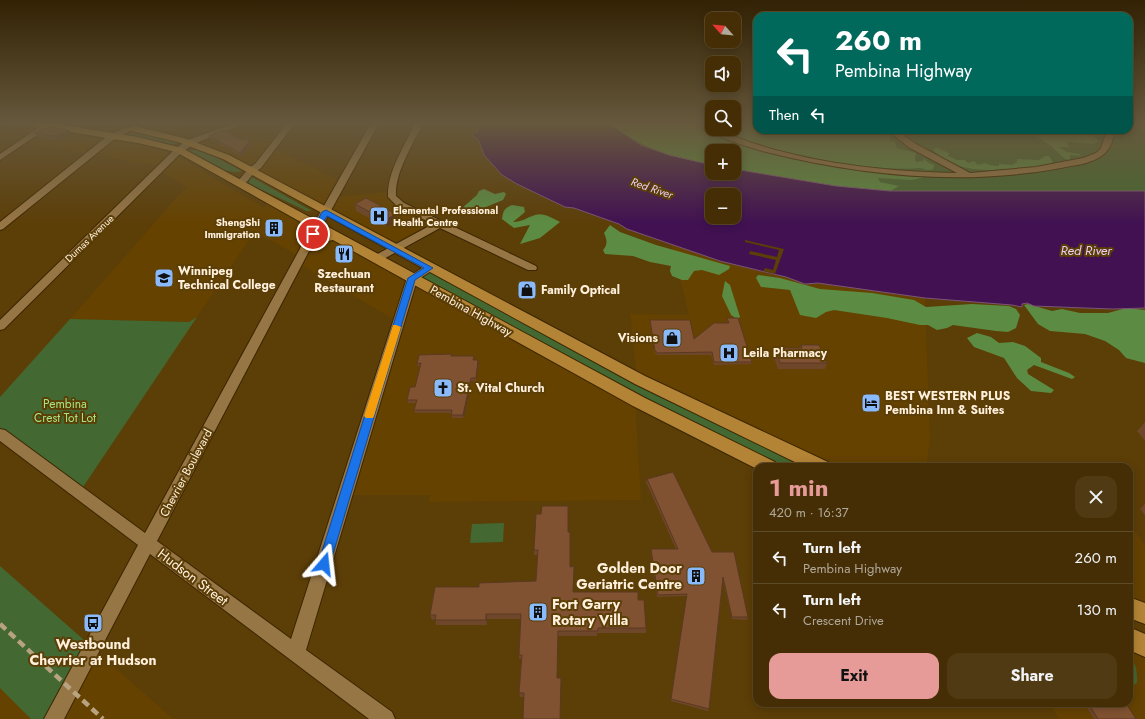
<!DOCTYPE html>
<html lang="en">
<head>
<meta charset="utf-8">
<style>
  :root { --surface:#452e05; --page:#4f3a13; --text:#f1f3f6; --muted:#b0a89a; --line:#5d4a27; --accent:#e69b98 }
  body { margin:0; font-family:Jost,sans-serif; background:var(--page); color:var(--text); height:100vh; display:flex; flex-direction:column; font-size:15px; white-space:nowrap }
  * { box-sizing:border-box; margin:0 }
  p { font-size:13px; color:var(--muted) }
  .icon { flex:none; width:22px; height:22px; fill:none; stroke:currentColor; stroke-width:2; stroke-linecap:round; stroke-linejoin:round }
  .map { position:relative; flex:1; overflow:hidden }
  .panel { position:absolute; left:753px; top:463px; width:380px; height:244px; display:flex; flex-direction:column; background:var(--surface); border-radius:12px; box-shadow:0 2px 10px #0003,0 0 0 1px var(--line) }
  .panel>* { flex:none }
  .guide { position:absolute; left:753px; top:12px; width:380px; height:122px; border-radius:12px; box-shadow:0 2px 10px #0003,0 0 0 1px var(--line); background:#00695c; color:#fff; overflow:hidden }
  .needle { width:26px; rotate:297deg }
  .buttons { position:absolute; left:705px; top:12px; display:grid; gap:8px }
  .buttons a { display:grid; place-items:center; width:36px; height:36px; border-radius:8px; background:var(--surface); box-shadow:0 2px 10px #0003,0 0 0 1px var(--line); font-size:20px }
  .pin { position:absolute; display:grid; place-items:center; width:34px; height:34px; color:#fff; margin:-17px; border:2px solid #fff; border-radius:50%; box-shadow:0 1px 4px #0007 }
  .me { position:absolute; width:44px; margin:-22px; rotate:17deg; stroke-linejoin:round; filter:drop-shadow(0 0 3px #0008) }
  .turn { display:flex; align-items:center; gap:14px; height:84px; padding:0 16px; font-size:18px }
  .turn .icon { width:52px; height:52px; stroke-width:2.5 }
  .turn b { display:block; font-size:28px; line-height:34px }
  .then { display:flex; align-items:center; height:38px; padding:0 16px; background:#0003; gap:8px; font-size:15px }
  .round { display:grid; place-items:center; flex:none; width:42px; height:42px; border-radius:12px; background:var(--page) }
  .overview { display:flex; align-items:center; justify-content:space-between; height:68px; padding:0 16px }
  h1 { font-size:24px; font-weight:700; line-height:30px; color:var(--accent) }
  .primary-button { display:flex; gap:8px; margin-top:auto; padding:8px 16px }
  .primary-button a { flex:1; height:46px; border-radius:12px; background:var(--accent); color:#111; font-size:16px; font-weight:700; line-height:46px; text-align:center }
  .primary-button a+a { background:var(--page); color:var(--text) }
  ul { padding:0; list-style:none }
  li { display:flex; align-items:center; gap:12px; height:52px; padding:0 16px; border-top:1px solid var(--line) }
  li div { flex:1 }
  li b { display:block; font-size:15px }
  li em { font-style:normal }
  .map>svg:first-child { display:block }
  .built { fill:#654200 }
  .green { fill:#446831 }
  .forest { fill:#5c8c43 }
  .water { fill:#411152; stroke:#7a547b; fill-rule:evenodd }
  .pier { fill:#5c3e07 }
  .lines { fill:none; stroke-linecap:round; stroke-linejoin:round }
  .minor-casing { stroke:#3c2600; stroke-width:2 }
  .major-casing { stroke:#3c2600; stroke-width:2 }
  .minor { fill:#977646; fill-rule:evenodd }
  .major { fill:#b48436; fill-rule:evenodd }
  .rail { stroke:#b8a380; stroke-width:4.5; stroke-dasharray:8 4.5; stroke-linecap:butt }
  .wall { fill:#6e472a }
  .shaded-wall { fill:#5a3922 }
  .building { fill:#805231; stroke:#5a3922 }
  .route { fill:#1a73e8; stroke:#114b97 }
  .slow { fill:#f59e0b }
  .labels { text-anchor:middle; stroke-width:4; stroke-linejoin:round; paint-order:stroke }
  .far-poi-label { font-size:10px; font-weight:bold; fill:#fff0dc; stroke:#5c3e07; text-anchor:start }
  .far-street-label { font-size:10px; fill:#fff0dc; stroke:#5c3e07 }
  .far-water-label { font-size:11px; font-style:italic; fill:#eacff5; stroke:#5c3e07 }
  .poi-label { font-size:12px; font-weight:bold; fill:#fff0dc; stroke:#5c3e07; text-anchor:start }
  .street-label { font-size:12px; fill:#fff0dc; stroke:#5c3e07 }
  .park-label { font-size:12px; fill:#a4e683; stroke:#5c3e07 }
  .water-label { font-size:13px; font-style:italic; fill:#eacff5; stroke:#5c3e07 }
  .near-poi-label { font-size:14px; font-weight:bold; fill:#fff0dc; stroke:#5c3e07; text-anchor:end }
  .near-street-label { font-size:14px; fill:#fff0dc; stroke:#5c3e07 }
</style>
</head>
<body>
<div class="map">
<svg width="1145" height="719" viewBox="0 0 1145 719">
  <rect width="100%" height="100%" fill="#5c3e07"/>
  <path class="built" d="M0,123H34L82,130L153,146L167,150L169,155L157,166L0,138Z
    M95,123H189L168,135Z
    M232,127L248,135H282L273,148L342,182L335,197L391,192L392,197L440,224L395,249L191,142Z
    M181,157L203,171V172L264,208L270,200L639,402L636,414L641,500L429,502L430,495H345L398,322L298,263L301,257L262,236L249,240L197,317L189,322L70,319L185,188H188L160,171L174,158Z
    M671,244L720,261L786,277L805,284L818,283L925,298L930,441L926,467H822L637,378L630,314L689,315Z
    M1129,527L1133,528L1145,546V614L1129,607Z
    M1129,638L1145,646V719H1059L1050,703H1129Z
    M92,647L173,719H54Z
    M0,688L31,719H0Z"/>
  <path class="green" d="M608,123H712V129H734V123H757V130H1129V123H1145V191H890L836,186L734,169V151H712V165Z
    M138,132L180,143L170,144L131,136L127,134Z
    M189,150H202L242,171C227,176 200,160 189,150Z
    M252,177L312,211H307L249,184V178Z
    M429,268L822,467H769L411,279Z
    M197,317L79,493L0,434V397L70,319L189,322Z
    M504,523L503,542L470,543L472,524Z
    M0,566L92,647L54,719H31L0,688Z
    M1129,656C1137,663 1137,673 1137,683L1132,686L1129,685Z"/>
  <path class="forest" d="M608,123H695C729,141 765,149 803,157C843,166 876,173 917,175L924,177L912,180L878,178L880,182L899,186L890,191L836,186L734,169V151H712V165C671,157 641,148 608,123Z
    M734,123H757V130H884L885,132L881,133L890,137V140L895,142L897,148L916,153L915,159L916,162L923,161L924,158L927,162L934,165L933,169C928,172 924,168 919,168C861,172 770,152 716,129H734Z
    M1023,130H1087L1099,141L1094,144L1069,142H1067L1069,147H1058L1067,152L1080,154L1081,156L1070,155V160C1061,159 1058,151 1051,146C1046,142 1039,140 1036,133Z
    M937,148L949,153L948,156L957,160H965L968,163L974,161L978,165L985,163C988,165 994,166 999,166V164L1012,165L1017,162V159L1039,160L1045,156H1049L1053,162C1045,167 1033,167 1023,168C996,171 951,174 933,149Z
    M484,189L495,194L504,192L506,194L503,200L481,209L462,212L461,209L477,195L479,191Z
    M512,205L524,207L525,212L513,222C522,222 526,218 535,215C542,212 553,218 560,222L540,238L520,244L530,225L514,228L502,219C503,212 504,208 512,205Z
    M610,225L620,232L656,245L730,266L729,269L719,275L702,270L694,271L688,280H682L672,276L670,271L671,266L650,262L633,256L605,254L603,250C608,244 607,240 604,233Z
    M758,275L780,278L820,289L872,293L914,300L926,307L972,304L1009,306L1016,309L1020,315L1016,328L1008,332L996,331L953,325L947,328L937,330L928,325H920L887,318L834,310L826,312L816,318L800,315L790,290L761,287L756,278Z
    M725,281L730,285L740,317L737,319L731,315L722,296Z
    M1028,304L1052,311L1062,309L1080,313H1108L1126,308L1145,310V363L1126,358L1119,350L1105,341L1085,334L1050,331L1038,324L1024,305Z
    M977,333L991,337L999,343L1013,342L1025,346L1041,358V362L1069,373L1075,377L1072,379L1034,365L1027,370L1028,374L1054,390L1051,393L1031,391L1017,378L1004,358L974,347L967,338Z"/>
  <path class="water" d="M468,123H608L641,145L669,155L712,165V173H734V169L836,186L890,191H1145V308L1112,309L1034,306L1027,303L1022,304V307L1012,305L925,298L818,283L805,284L786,277L720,261L627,229L619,224L574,208L565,207L517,184L502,175L484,155L478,139L473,136V133L478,131V128ZM712,195H734V217H712Z"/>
  <path class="pier" d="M745,240L784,249L775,274L763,271L765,268L773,270L776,260L749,254L750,251L777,257L779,250L745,242Z"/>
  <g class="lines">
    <g class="minor-casing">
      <path id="minor" d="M45,123H51L52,125L0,160V154Z
        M235,123H245L194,144L182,152L4,329L0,330V320L176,148L188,140Z
        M287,123H295L261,168L255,172L244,185H238L237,183L238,181L249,168L255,164Z
        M371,123H379L318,234L157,541L291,639L407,278L425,266H433L434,268L433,270L417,280L306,650L392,712L395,719H369L150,554L64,719H44L138,545L0,441V429L5,430L145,533L308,234Z
        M415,123H423C413,145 395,171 396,196L404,203L536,266L537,268L536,270H528L440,228L380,261H372L371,259L372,257L433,224L398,207L388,197C387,171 405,146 415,123Z
        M696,123H705L712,127V129H717C786,161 881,172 957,173L910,148L887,130H896L916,144L970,173L1036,167L1083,158L1096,153L1101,148L1107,130H1115C1113,139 1111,148 1104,154C1093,164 1074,165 1061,168C963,186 862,176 766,152C748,147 710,136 696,123Z
        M126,127H129L133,129L112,141L3,229L0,230V222L106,137Z"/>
    </g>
    <g class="major-casing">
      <path id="major" d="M29,123H50L138,137L182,148L645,398L775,462L778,467H757V469L633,406L333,240L323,242L310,251H302L300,248C305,241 315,236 324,235L176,152L138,143L34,126Z
        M134,126L184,138L229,155L645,376L828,462L831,467H805L635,384L223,159L178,142L131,131L129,129Z
        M1129,597L1145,603V624L1129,618Z
        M1129,627L1145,634V657L1129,650Z"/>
    </g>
    <use href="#minor" class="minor"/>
    <use href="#major" class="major"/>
    <path class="rail" d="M0,624L103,719"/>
  </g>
  <path class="wall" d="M35,133L72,135L58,141L38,137Z
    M209,136L241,139L252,143L241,156L210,139Z
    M355,204L396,214L398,221L386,227L356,211Z
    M727,318L752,362L751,364L714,365L711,355H658L655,353L650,323V320L694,339L728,323L727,320Z
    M801,345L827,363L825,369H778L773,354L775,348H800Z
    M452,356H474V360L479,363L476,381H471L464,418H452L451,413H415L414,410L416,403H408L407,400L415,387L420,366H417V364Z
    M1145,422V441L1137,431Z
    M647,479L712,552L748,617L747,620L732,619L723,581L709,709L708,711L671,701L687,596L657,597L651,551V549H676L646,482Z
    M1145,504V515L1140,509Z
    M568,532L570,567L573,592L638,600L646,628V633H597V636H558L524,697H520L519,693L521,659H519V655L521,619H487V625H436L435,619L432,620L430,615L536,581L538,555H534V550Z
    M1090,706L1136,719H1094L1087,708Z"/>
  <path class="shaded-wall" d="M5,123H8V124L0,129V126Z
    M69,130L72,135L58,141L56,136Z
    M251,139L252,143L241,156L240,153Z
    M396,214L398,221L386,227L385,220Z
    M478,360L479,363L476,381V378Z
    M471,378V381L464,418L463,415Z
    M486,614L487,619V625L486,620Z"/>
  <path class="building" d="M0,123H5L0,126Z
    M49,127L69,130L56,136L35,133Z
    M223,130L241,139H251L240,153L209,136Z
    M366,198L396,214L385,220L355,204Z
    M727,318H738L752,362H714L712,352L658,353L655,351L650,320H690L694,339L714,323H729Z
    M801,345H819L827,363H780L775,348H802Z
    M451,354V356H474L473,360H478L476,378H471L463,415H451L452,410H414L417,400H407L410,387H415L421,363L417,364L419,355Z
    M673,472L712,552H734L748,617H732L723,577L709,709L671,699L687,594L658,595L651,549H678L647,479Z
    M542,506H568V532H570V567L574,566L573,592H638V600H644L646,628H598V631H558L557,678H561L560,719H523L524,693H519L522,655H519L521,614H486V620H435L436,615H430L435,587H479V583L536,581L538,550H534L536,514H541Z
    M1127,705L1136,719H1098L1090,706Z"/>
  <linearGradient id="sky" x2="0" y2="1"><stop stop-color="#332204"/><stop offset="0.55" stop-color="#66583c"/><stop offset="1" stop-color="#66583c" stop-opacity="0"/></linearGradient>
  <rect width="1145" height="224" fill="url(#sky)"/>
  <path class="route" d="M326,210L433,268L415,280L330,564L328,568L324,570L319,568L318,564L408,278L424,268L327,216L316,235H311L310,234L322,212Z"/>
  <path class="slow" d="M393,325H396L401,327L374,416L373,418H366L364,416Z"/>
  <defs>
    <g id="hospital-square" transform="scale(1)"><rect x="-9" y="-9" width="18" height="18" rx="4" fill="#89bafc" stroke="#5c3e07"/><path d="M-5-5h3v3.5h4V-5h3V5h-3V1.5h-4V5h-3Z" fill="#111"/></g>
    <g id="building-square" transform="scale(1)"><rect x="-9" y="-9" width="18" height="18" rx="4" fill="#89bafc" stroke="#5c3e07"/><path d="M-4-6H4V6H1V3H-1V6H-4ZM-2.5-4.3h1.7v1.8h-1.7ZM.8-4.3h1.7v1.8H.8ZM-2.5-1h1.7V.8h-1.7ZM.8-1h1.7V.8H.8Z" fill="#111"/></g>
    <g id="restaurant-square" transform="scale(1)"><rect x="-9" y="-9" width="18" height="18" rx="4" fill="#89bafc" stroke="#5c3e07"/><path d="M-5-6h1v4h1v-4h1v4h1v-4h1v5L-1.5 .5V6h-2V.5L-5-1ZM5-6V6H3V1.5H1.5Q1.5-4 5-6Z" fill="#111"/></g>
    <g id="university-square" transform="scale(1)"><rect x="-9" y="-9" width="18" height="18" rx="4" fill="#89bafc" stroke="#5c3e07"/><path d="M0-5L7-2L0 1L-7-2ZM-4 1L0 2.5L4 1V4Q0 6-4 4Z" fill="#111"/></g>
    <g id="shop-square" transform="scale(1)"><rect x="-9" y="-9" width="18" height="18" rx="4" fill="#89bafc" stroke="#5c3e07"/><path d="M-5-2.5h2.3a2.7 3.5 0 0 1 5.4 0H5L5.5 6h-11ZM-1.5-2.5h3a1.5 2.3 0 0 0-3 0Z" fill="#111"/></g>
    <g id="church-square" transform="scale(1)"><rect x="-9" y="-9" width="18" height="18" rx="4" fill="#89bafc" stroke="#5c3e07"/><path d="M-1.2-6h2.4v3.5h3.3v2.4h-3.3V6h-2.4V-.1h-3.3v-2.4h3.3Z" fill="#111"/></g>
    <g id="hotel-square" transform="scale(1)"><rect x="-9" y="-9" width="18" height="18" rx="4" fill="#89bafc" stroke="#5c3e07"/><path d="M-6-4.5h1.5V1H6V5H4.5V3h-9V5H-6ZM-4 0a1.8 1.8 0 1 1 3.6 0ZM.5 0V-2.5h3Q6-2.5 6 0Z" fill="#111"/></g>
    <g id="bus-square" transform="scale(1)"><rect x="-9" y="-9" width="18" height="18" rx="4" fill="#89bafc" stroke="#5c3e07"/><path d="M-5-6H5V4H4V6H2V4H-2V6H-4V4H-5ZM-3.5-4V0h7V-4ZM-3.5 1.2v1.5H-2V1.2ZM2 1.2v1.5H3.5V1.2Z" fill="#111"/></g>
  </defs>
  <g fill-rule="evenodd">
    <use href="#hospital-square" x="379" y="216"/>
    <use href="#building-square" x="274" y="228"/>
    <use href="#restaurant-square" x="344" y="254"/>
    <use href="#university-square" x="164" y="278"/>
    <use href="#shop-square" x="527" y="290"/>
    <use href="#shop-square" x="672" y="338"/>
    <use href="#hospital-square" x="729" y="353"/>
    <use href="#church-square" x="443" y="388"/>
    <use href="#hotel-square" x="871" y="403"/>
    <use href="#building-square" x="696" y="576"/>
    <use href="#building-square" x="538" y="612"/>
    <use href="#bus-square" x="93" y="623"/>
  </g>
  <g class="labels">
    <g class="far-poi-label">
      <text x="393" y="214">Elemental Professional<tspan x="393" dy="12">Health Centre</tspan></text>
      <text x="260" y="226" text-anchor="end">ShengShi<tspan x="260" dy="12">Immigration</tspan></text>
    </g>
    <g class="far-street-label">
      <text transform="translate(89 238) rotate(-44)" y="4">Dumas Avenue</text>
    </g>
    <g class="far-water-label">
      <text transform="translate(652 188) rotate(19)" y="4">Red River</text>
    </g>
    <g class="poi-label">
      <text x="178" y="275">Winnipeg<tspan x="178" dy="14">Technical College</tspan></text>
      <text x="344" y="278" text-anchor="middle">Szechuan<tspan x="344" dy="14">Restaurant</tspan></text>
      <text x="541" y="294">Family Optical</text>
      <text x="658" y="342" text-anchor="end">Visions</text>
      <text x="743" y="357">Leila Pharmacy</text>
      <text x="457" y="392">St. Vital Church</text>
      <text x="885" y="400">BEST WESTERN PLUS<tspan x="885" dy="14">Pembina Inn &amp; Suites</tspan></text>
    </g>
    <g class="street-label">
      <text transform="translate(471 311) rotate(29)" y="4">Pembina Highway</text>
      <text transform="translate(186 473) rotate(-62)" y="4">Chevrier Boulevard</text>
    </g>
    <g class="park-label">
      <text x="65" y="408">Pembina<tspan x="65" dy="14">Crest Tot Lot</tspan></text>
    </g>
    <g class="water-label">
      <text x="1086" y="255">Red River</text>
    </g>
    <g class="near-poi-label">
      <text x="682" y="573">Golden Door<tspan x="682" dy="16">Geriatric Centre</tspan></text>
      <text x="552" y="609" text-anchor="start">Fort Garry<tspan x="552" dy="16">Rotary Villa</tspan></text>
      <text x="93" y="649" text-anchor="middle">Westbound<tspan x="93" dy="16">Chevrier at Hudson</tspan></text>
    </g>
    <g class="near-street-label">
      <text transform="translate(193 577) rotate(37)" y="5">Hudson Street</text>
    </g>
  </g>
</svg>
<div class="buttons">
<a><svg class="needle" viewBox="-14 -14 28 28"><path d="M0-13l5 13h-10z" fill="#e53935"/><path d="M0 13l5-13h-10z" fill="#b0a89a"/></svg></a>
<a><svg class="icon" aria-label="sound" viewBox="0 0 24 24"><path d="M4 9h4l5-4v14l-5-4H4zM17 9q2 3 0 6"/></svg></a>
<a><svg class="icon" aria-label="search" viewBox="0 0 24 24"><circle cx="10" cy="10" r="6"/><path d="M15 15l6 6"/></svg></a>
<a>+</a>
<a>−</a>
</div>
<div class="pin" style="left:313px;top:234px;background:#d93025"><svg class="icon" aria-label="arrive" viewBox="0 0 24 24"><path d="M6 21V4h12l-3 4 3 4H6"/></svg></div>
<svg class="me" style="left:324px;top:564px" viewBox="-20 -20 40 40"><path d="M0-17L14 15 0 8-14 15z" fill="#1a73e8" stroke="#fff" stroke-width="4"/></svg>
<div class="guide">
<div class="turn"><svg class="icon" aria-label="left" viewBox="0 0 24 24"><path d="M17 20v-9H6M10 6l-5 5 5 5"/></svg><div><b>260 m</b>Pembina Highway</div></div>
<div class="then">Then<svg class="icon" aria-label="left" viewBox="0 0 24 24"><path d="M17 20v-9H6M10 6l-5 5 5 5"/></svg></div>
</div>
<section class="panel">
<div class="overview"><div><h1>1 min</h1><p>420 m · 16:37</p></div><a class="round"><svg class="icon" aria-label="close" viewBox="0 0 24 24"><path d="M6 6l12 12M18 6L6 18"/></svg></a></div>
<ul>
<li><svg class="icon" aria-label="left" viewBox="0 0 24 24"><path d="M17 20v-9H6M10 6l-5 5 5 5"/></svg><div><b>Turn left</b><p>Pembina Highway</p></div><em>260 m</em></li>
<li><svg class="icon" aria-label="left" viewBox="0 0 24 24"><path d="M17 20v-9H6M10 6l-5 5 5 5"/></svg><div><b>Turn left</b><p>Crescent Drive</p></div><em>130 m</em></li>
</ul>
<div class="primary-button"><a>Exit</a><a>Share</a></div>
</section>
</div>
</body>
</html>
